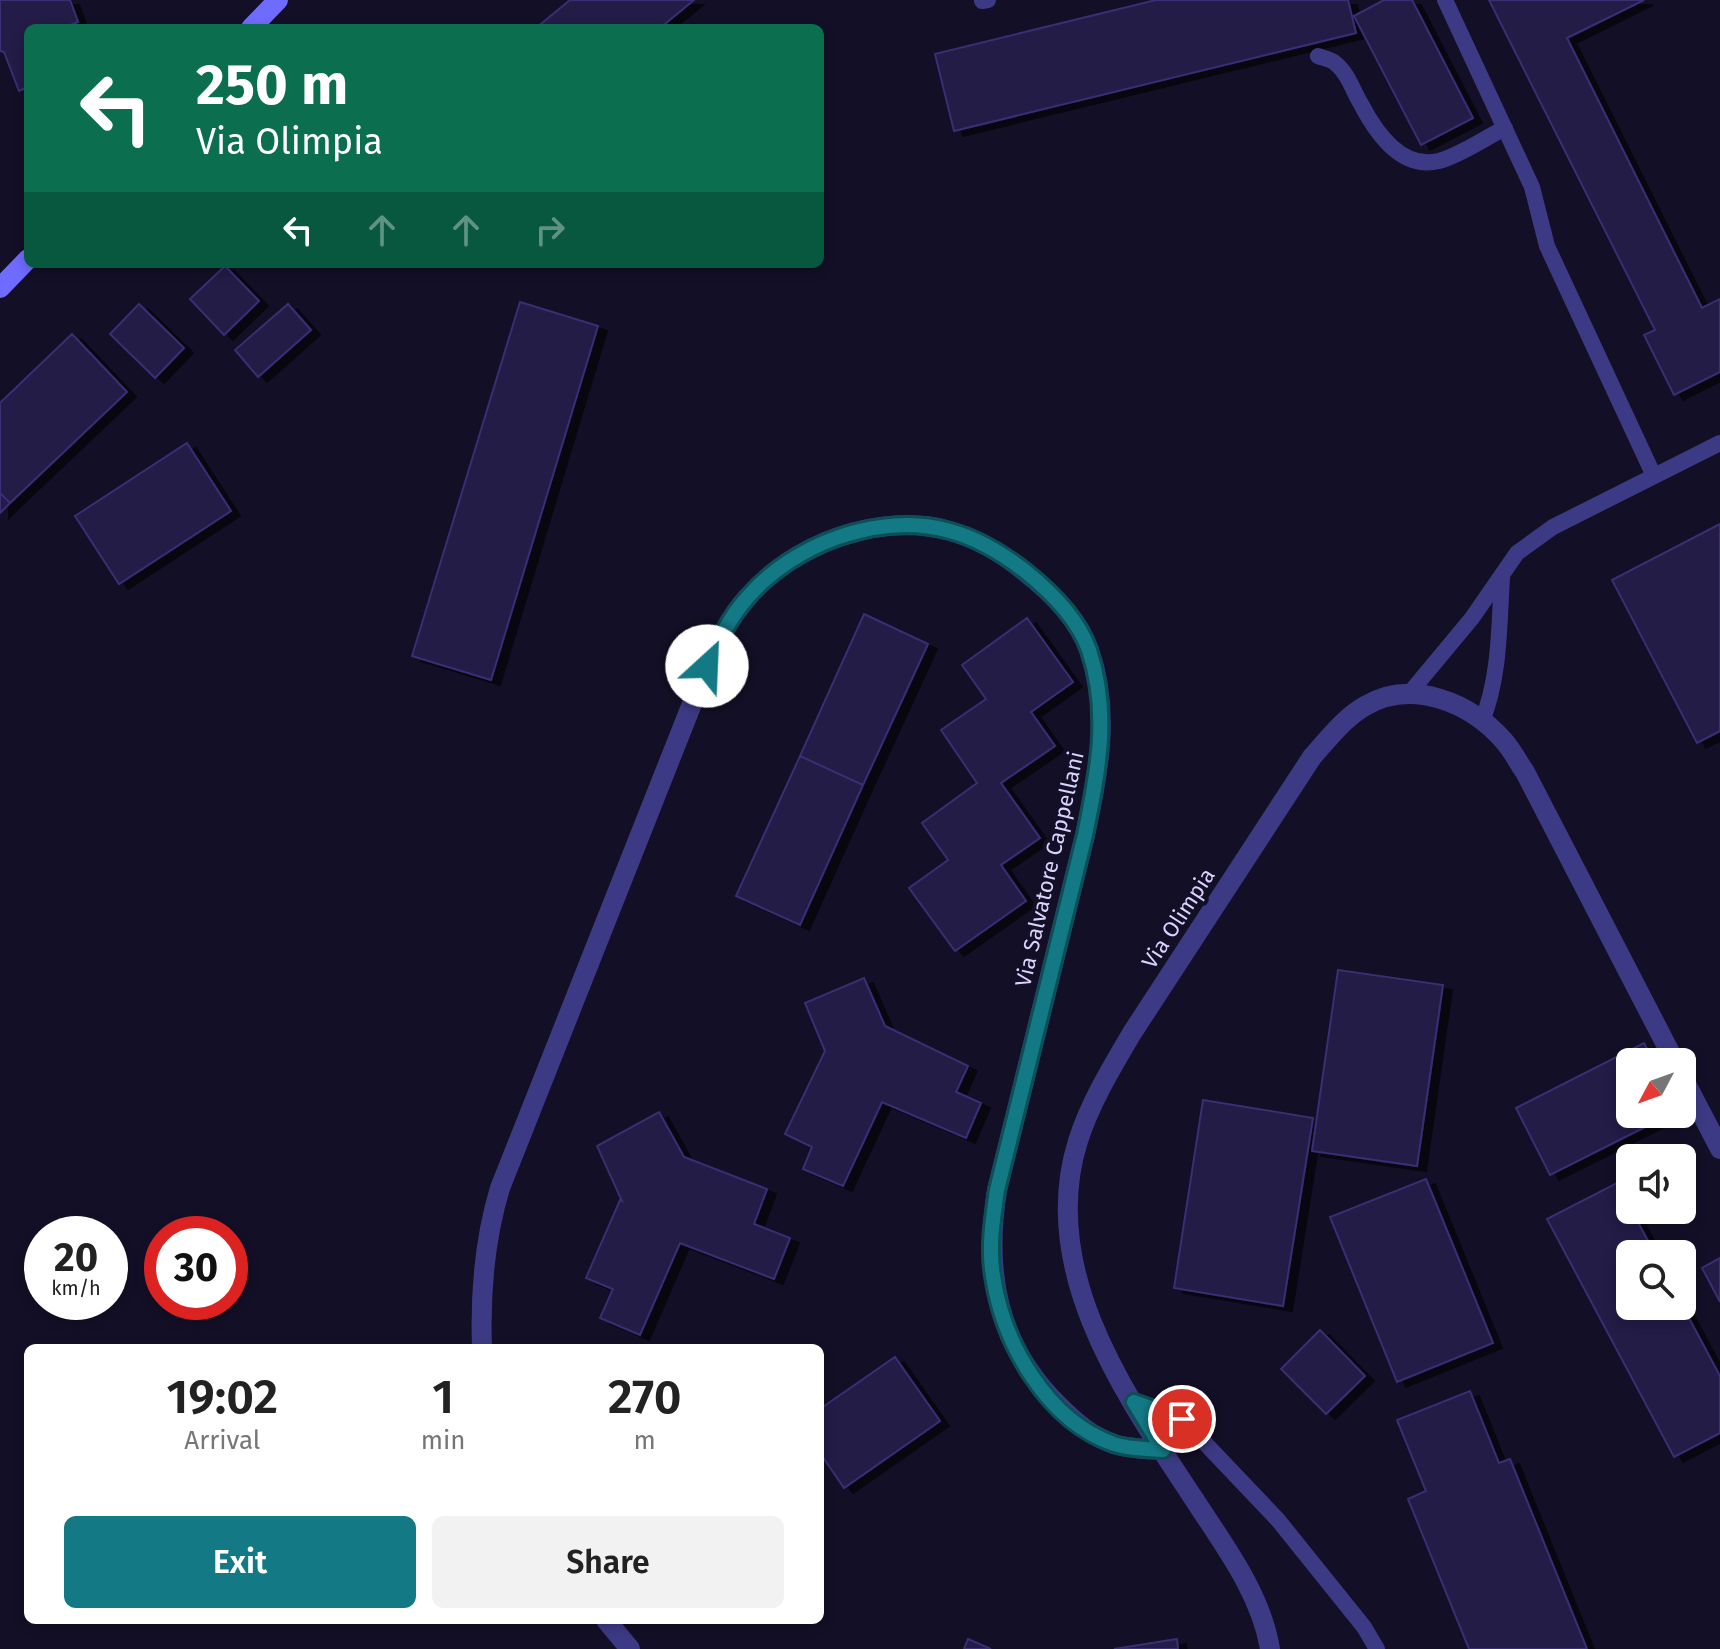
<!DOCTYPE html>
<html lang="en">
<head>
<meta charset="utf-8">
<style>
  :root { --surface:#fff; --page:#f2f2f2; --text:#222; --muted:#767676; --accent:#137a85 }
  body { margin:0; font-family:"Fira Sans",sans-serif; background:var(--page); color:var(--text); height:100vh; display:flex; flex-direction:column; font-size:30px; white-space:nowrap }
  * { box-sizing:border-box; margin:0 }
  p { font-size:26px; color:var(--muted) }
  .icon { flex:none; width:44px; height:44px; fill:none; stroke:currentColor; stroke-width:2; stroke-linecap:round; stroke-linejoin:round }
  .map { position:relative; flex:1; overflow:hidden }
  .sheet { position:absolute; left:24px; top:1344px; width:800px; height:280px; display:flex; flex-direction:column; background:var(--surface); border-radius:12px; box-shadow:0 4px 12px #0003 }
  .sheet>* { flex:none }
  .banner { position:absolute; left:24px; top:24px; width:800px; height:244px; border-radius:12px; box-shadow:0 4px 12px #0003; background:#0b6e4f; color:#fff; overflow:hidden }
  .needle { width:52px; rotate:229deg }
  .fabs { position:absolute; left:1616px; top:1048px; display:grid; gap:16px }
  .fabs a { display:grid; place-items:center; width:80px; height:80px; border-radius:12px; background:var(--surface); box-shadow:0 4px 12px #0003; font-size:40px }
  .speed { position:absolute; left:24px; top:1216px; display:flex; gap:16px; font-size:40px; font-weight:700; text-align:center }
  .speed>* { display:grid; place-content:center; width:104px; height:104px; border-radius:50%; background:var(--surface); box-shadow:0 4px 12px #0003; line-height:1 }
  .speed small { font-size:20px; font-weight:400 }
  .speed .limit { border:12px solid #d22; background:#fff; color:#111 }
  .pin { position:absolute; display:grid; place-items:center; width:68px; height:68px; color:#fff; margin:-34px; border:4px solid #fff; border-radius:50%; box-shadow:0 2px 8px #0007 }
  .me { position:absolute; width:88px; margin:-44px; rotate:25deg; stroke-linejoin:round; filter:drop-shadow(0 0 6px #0008) }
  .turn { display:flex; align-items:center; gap:28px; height:168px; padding:0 40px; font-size:36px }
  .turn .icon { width:104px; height:104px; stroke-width:2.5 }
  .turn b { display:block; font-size:56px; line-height:68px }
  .lanes { display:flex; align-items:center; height:76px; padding:0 40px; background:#0003; justify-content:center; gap:40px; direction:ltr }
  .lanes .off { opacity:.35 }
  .eta { display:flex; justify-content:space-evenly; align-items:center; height:136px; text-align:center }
  .eta b { font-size:48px; font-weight:600; line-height:56px }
  .button { display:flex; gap:16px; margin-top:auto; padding:16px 40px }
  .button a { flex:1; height:92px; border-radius:12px; background:var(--accent); color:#fff; font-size:32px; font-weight:600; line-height:92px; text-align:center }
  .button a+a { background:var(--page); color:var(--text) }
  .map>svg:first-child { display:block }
  .building { fill:#241b47; stroke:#3b2d73; stroke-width:2; filter:url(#shadow) }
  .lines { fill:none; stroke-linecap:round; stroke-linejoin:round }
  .service { stroke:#3d3a85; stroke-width:16 }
  .minor { stroke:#3d3a85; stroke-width:20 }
  .secondary { stroke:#6f6bff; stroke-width:20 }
  .route-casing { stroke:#0c4f56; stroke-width:20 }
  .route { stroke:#137a85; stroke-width:14 }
  .labels { text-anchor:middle; stroke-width:8; stroke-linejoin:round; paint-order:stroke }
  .street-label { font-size:22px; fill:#d9d4ff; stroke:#130f26 }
</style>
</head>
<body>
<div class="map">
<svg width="1720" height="1649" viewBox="0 0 1720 1649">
  <defs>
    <filter id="shadow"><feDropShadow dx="9" dy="5" stdDeviation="0" flood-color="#0009"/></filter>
  </defs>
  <rect width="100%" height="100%" fill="#130f26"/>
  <path class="building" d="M0,0H70L78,22L63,28H28V87L19,91L4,52L0,51Z
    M570,0H694L660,28H536Z
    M1156,0H1348L1356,33L954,131L935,54Z
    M1384,0H1412L1473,118L1421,145L1354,16Z
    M1489,0H1644L1567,38L1702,308L1720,299V372L1674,395L1644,335L1655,330Z
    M225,266L259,301L224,335L190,299Z
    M520,302L598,326L491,680L412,656Z
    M139,304L184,348L155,378L110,334Z
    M288,304L311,330L258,377L235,350Z
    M72,334L127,392L10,503L0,493V403Z
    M187,443L231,511L119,584L75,516Z
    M0,493L10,503L0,513Z
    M1720,524V731L1697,743L1612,580Z
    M864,614L928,644L863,785L800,756Z
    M1027,618L1073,682L1031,712L1055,746L1001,783L1040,838L1001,865L1026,901L955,951L909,888L948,860L922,823L977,783L941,730L986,699L962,665Z
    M800,756L863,785L800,925L736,896Z
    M1338,970L1443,985L1417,1166L1312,1151Z
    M864,978L885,1026L968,1066L956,1092L981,1103L966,1138L882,1102L843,1186L803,1169L812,1147L785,1134L825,1051L805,1003Z
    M1644,1043L1654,1062H1630V1114H1671L1550,1175L1516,1108Z
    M1203,1100L1313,1118L1283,1306L1174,1288Z
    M659,1112L684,1157L767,1189L754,1224L790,1238L774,1279L680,1243L640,1335L600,1318L613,1289L586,1278L620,1200L622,1201L597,1146Z
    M1426,1179L1493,1343L1397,1382L1330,1217Z
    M1617,1183L1655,1254H1630V1306L1682,1305L1720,1376V1433L1674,1457L1547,1219Z
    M1720,1258V1302L1702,1268Z
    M1320,1330L1365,1376L1326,1414L1281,1369Z
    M895,1357L940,1421L844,1488L820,1453V1409Z
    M1470,1391L1499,1463L1510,1459L1587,1649H1469L1408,1499L1426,1491L1397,1420Z
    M968,1639L991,1649H964Z
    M1177,1639L1178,1649H1114Z"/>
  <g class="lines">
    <path class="service" d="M1445,0L1532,187L1547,246L1654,476
      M982,1L988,0
      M1318,56C1323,58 1331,59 1335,63C1348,73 1353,91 1361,104C1376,133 1402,170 1439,161C1461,155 1485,138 1505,128
      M1408,695L1472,618L1517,553L1553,527L1720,443
      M1482,721C1500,677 1499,626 1502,578
      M1134,1402L1182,1419L1278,1520L1364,1627L1377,1649"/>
    <path class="minor" d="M1682,1076L1720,1149
      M482,1348C480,1293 484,1241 500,1188L707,666C718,642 729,618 747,598C793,544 880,511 950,531C976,538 1003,554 1024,571C1050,591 1078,618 1089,650C1111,712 1098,773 1085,835L997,1190C984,1273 997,1345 1059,1406C1076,1423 1091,1436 1114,1444C1129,1449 1147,1449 1163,1450
      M606,1620L630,1649
      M1270,1649C1261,1593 1223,1544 1194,1499C1126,1396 1037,1271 1078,1141C1090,1103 1112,1067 1132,1033L1312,757C1328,739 1344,718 1365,706C1412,678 1471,703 1504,741C1512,750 1518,762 1525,772L1675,1062"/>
    <path class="secondary" d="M251,28L278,0
      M0,288L28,259"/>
  </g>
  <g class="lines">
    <g class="route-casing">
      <path id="route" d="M707,666C718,642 729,618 747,598C793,544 880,511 950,531C976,538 1003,554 1025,571C1050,591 1078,619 1089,650C1110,713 1098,772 1085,835L997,1190C993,1218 988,1247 993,1276C1003,1343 1047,1421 1114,1444C1129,1449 1147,1449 1163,1450L1134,1402L1182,1419"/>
    </g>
    <use href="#route" class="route"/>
  </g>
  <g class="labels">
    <g class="street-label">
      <text transform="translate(1049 869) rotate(-77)" y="8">Via Salvatore Cappellani</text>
      <text transform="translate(1178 918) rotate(-57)" y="8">Via Olimpia</text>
    </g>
  </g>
</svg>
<div class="fabs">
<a><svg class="needle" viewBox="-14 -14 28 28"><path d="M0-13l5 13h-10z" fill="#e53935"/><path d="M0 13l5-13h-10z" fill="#767676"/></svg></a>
<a><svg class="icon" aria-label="sound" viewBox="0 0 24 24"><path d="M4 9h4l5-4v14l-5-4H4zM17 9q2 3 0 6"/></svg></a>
<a><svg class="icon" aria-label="search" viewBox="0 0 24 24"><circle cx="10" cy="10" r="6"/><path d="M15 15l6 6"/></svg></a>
</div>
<div class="speed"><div>20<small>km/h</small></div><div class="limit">30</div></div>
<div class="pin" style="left:1182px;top:1419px;background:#d93025"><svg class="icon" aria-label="arrive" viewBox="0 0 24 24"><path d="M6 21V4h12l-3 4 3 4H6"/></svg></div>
<svg class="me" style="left:707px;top:666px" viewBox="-20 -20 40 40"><circle r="19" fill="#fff"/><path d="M0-13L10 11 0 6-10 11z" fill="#137a85"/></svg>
<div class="banner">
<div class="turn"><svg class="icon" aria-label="left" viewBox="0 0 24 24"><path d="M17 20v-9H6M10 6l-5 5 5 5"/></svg><div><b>250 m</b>Via Olimpia</div></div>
<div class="lanes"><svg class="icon" aria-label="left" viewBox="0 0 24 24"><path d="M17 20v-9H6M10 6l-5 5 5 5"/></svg><svg class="icon off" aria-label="ahead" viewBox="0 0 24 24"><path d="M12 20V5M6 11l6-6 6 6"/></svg><svg class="icon off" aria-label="ahead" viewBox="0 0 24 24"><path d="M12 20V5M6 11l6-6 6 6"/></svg><svg class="icon off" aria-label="right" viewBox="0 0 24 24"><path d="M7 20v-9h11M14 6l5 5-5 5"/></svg></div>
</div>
<section class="sheet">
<div class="eta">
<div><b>19:02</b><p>Arrival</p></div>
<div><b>1</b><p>min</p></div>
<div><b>270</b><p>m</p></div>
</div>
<div class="button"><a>Exit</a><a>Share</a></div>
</section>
</div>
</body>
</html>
